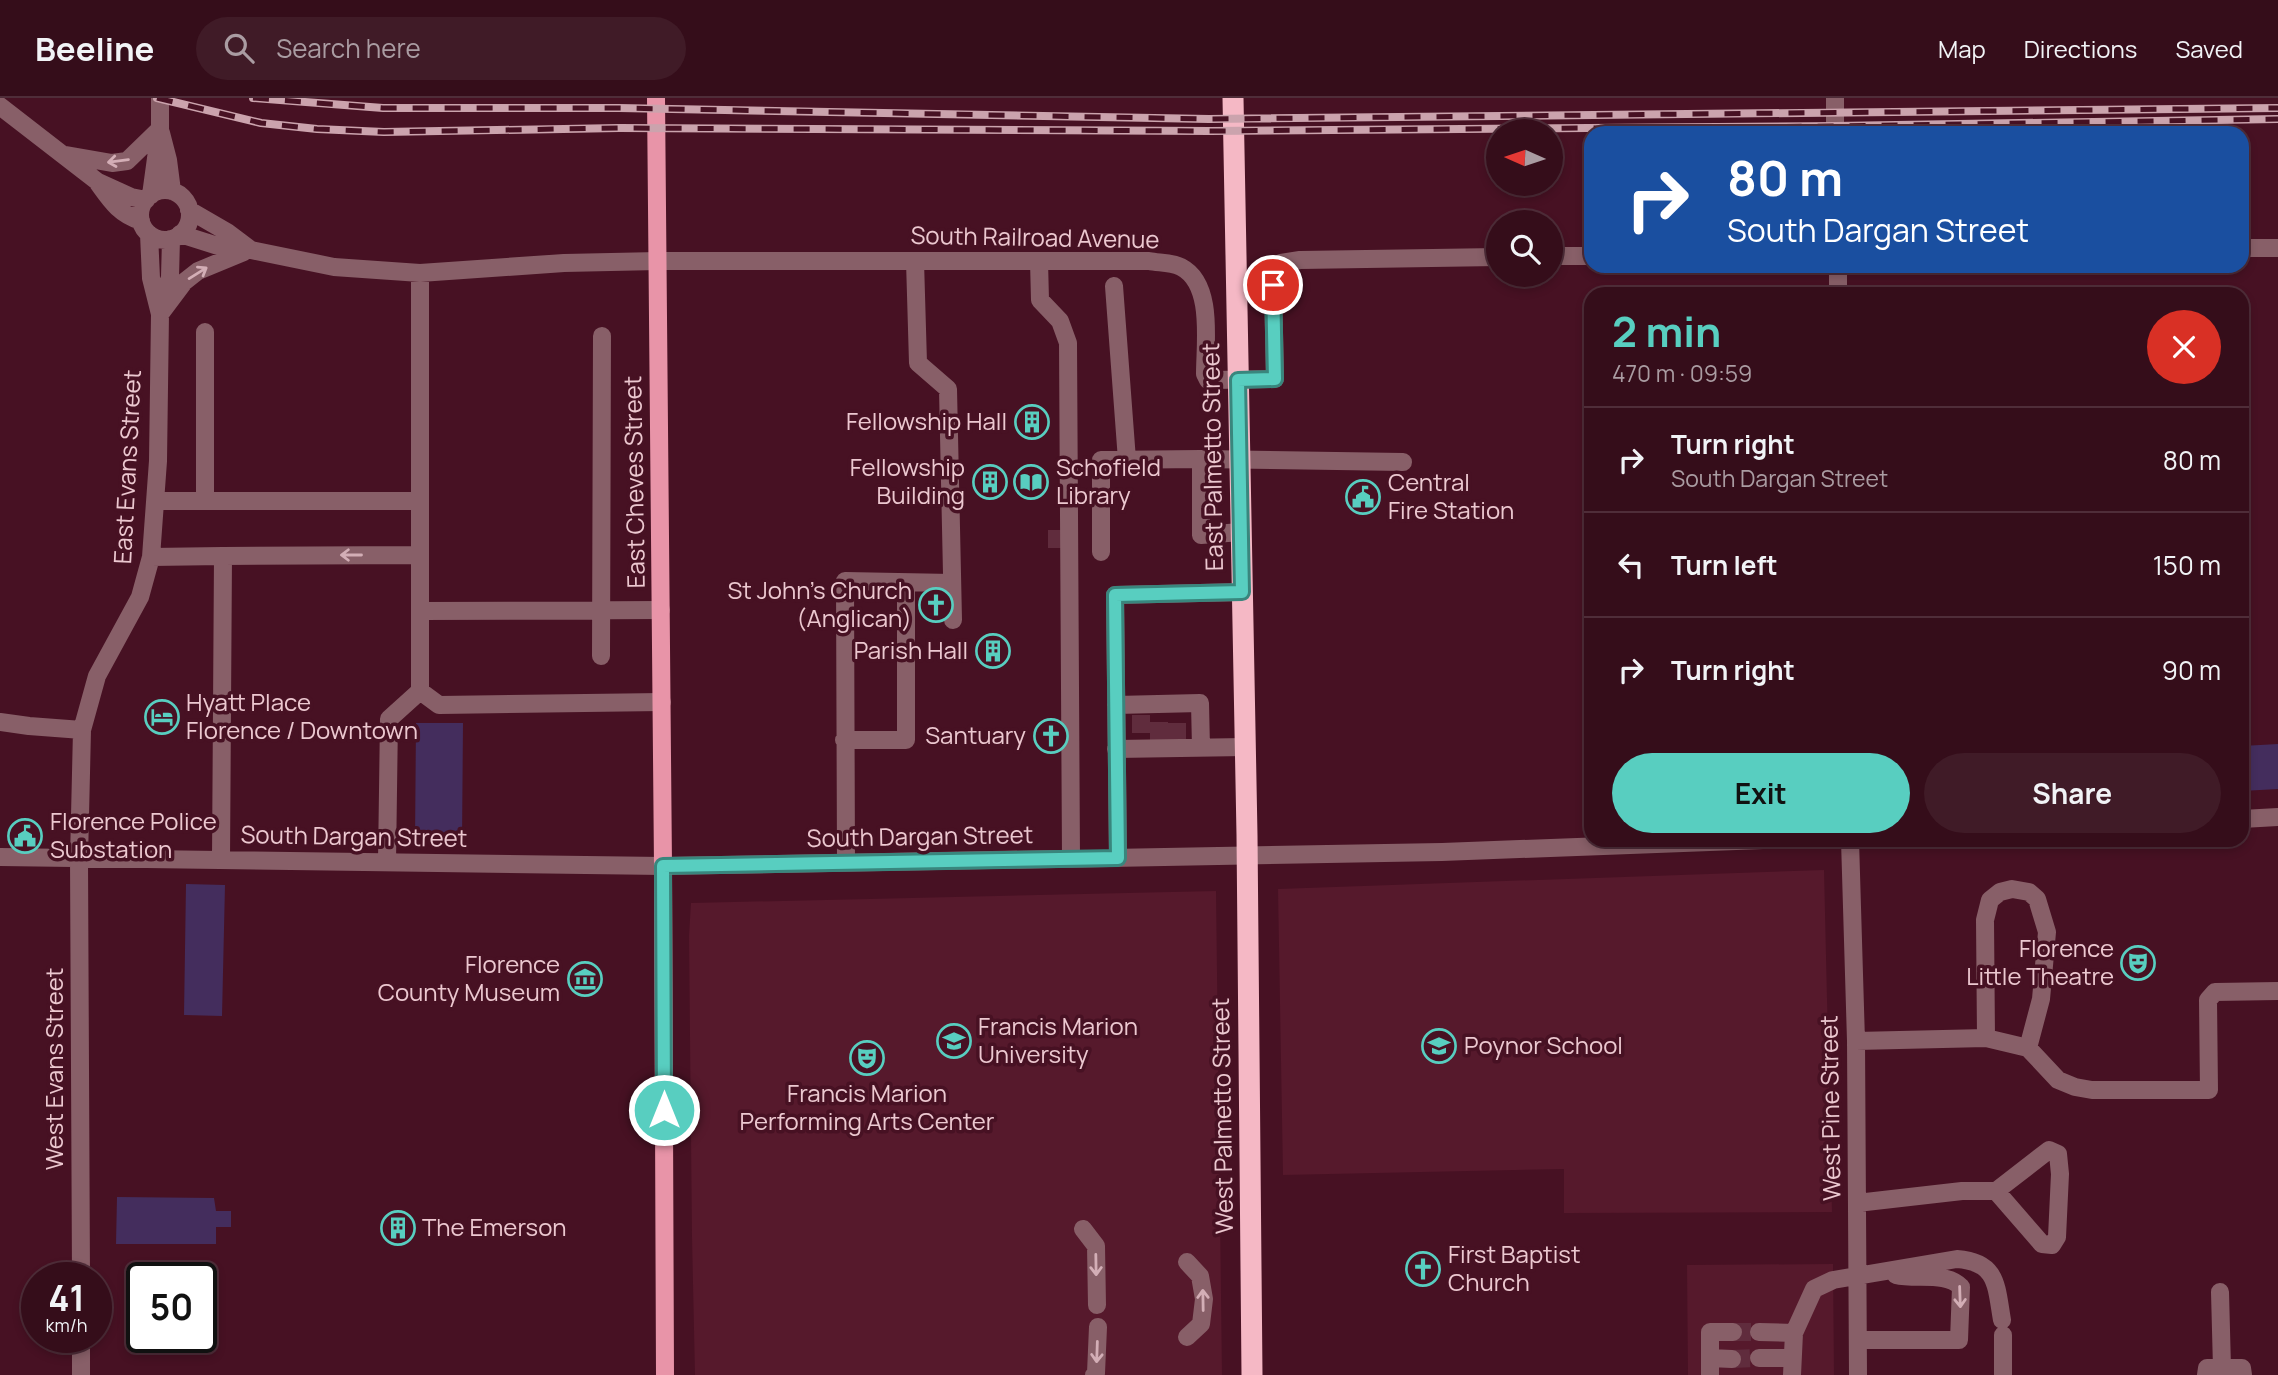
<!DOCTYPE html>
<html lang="en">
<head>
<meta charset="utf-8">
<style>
  :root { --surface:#350d1a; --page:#401b27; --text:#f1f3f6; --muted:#aa9ca2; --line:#4f2d39; --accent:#58cec0 }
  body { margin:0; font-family:Manrope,sans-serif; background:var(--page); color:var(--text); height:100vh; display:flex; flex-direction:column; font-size:26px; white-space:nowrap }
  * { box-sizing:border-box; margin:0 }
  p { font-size:23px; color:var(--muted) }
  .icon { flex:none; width:38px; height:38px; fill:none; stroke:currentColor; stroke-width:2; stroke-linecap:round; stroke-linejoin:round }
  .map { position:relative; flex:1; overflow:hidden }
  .panel { position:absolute; left:1584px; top:189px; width:665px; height:560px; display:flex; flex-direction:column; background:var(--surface); border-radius:21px; box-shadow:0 4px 10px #0003,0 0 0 2px var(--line) }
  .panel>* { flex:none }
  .banner { position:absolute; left:1584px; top:28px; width:665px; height:147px; border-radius:21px; box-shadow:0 4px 10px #0003,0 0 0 2px var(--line); background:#1a4fa0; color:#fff; overflow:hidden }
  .needle { width:46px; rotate:273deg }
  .controls { position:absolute; left:1486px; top:21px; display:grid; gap:14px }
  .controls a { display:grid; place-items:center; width:77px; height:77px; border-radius:50%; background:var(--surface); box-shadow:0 4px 10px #0003,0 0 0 2px var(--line); font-size:35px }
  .speed { position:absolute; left:21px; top:1164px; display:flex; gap:14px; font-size:35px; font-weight:700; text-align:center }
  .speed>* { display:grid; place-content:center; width:91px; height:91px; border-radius:50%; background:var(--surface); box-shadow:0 4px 10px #0003,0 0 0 2px var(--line); line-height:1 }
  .speed small { font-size:18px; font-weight:400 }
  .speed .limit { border:4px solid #111; border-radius:10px; background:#fff; color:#111 }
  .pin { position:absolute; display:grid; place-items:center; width:60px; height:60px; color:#fff; margin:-30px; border:4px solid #fff; border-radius:50%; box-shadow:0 2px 7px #0007 }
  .me { position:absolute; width:77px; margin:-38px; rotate:0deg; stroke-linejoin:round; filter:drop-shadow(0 0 5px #0008) }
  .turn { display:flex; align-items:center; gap:24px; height:147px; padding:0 28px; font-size:32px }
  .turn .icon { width:91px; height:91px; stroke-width:2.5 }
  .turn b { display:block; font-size:49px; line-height:60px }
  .round { display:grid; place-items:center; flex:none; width:74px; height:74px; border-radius:37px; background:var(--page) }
  .head { display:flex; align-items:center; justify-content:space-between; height:119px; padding:0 28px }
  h1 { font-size:42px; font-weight:700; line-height:52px; color:var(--accent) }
  .action { display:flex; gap:14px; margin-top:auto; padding:14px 28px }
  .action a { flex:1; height:80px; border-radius:42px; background:var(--accent); color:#111; font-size:28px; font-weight:700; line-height:80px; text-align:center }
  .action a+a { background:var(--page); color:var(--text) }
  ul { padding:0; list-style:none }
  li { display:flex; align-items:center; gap:21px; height:105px; padding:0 28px; border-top:2px solid var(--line) }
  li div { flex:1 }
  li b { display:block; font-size:26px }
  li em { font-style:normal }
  header { display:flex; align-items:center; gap:42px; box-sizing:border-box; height:98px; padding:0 35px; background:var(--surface); border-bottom:2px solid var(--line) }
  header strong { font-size:33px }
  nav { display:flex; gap:38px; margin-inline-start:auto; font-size:24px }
  .search { width:490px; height:63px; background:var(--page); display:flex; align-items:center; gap:18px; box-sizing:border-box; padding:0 24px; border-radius:38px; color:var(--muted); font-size:26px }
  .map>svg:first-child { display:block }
  .built { fill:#56192c }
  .green { fill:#442d5d }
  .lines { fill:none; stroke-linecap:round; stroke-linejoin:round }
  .minor-tunnel { stroke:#602c3d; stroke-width:18; stroke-dasharray:18 9; stroke-linecap:butt }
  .minor { stroke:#885f68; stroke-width:18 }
  .major { stroke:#e894a8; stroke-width:18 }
  .highway { stroke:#f5b8c5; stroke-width:21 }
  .rail-casing { stroke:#cba3ad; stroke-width:8 }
  .rail { stroke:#471123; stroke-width:5; stroke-dasharray:16; stroke-linecap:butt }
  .oneway { stroke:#d3aeb6 }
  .route-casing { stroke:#39867d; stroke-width:18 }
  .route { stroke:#58cec0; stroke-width:12 }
  .labels { text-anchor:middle; stroke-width:7; stroke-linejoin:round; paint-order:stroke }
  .street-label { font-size:24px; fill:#ecc8d0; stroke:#471123 }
  .poi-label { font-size:24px; fill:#ecc8d0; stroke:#471123; text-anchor:start }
</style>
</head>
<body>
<header>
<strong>Beeline</strong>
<div class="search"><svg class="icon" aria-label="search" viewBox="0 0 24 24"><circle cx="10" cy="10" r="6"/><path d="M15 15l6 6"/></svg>Search here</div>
<nav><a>Map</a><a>Directions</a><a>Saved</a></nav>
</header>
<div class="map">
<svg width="2278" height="1277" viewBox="0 0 2278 1277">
  <rect width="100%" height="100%" fill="#471123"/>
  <path class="built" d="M1824,772L1832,1114L1564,1115V1071L1283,1077L1278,791Z
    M1216,793L1222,1277H695L692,1139L689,838L691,805Z
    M1833,1166L1834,1277H1688L1687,1167Z"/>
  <path class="green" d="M416,625H463L462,744L415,743Z
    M2278,646V691L2242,693V648Z
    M186,786L225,787L222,918L184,917Z
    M117,1099L214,1100L216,1113H231V1129H216V1146H116Z"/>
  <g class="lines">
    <path class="minor-tunnel" d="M1057,450V428
      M1141,617V643
      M1159,642V616
      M1177,643V616
      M1733,1234H1759
      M1732,1261L1759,1260"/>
    <path class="minor" d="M1835,0V35
      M0,8L98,84L131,99L146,102
      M161,35L168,62L172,93
      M66,57L112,65L127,63L160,31
      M98,85C111,103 119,116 141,123
      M140 117a25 25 0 1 1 50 0a25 25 0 1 1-50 0Z
      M151,97L160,31V0
      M189,112L227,134L251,152
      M180,136L221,149L251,152L334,169L420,175L564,165L658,163H1149C1159,165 1171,164 1181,169C1214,186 1205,245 1205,276L1208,282H1214L1275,281L1273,187L1275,175L1281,165L1300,162L1498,159
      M2242,150H2278
      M1550,158H1591
      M915,163L918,265L948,291L953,522
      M1039,163L1040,202L1060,223L1068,245L1071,761
      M1838,168V196
      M1114,188L1127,362
      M163,206L170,179L171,141
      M160,216L184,184L198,173L244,154
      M205,234V402
      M156,403H420
      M1241,434L1201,437V361L1403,364
      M1101,454V362L1201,361
      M223,458L420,457
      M151,459L223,458L221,762
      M420,513L661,512
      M601,558L602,238
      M420,593L439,607L662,604
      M1116,607L1200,605L1201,650
      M0,624L29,628L82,632
      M844,642H906V485
      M1116,651L1245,649
      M2242,721L2278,719
      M1850,742L1856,943L1858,1277
      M0,759L663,768L1442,754L1763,742
      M1118,760L1115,497L1242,494
      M387,764L389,621L420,593V175
      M846,765L845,483L952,485
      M1986,940L1985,822L1990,802L2000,794L2012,791L2029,794L2037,801L2047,834L2041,901L2028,950
      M1856,943L1986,940L2028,950L2058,982L2075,989L2092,992H2209L2208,902L2215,894L2278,893
      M1857,1105L1962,1093H1996L2049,1052L2058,1056L2060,1076L2057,1139L2052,1147L2042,1146L1996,1093
      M1083,1131L1096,1148L1097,1207
      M81,1180L79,761L82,632L97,578L140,499L151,459L158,363L160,216L151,180L149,136
      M2220,1194L2222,1270
      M1759,1234L1794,1235
      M2003,1237V1277
      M81,1239V1277
      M1187,1239L1201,1226L1204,1201L1200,1178L1187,1164
      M1858,1242H1959L1961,1189C1946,1173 1916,1182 1896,1177
      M1710,1260L1732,1261
      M1759,1260H1792
      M1094,1277L1096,1275L1098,1229
      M1710,1277V1234H1733
      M1792,1277L1794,1235L1814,1191L1833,1182L1957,1161C1998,1164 1996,1188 2002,1222
      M2206,1277L2207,1270H2242L2243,1277"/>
    <path class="major" d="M656,0L663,768L665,1277"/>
    <path class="highway" d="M1233,0L1247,737L1252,1277"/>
    <g class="rail-casing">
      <path id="rail" d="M157,0L261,25L317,31L384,34L619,30L1210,33L1835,28L2278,21
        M253,0L383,10H619L1209,21L2278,10"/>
    </g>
    <use href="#rail" class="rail"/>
  </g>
  <defs><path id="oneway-shaft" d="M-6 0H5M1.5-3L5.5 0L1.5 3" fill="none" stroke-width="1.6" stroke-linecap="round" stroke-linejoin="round" transform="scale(1.75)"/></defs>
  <g class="oneway">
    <use href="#oneway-shaft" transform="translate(118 63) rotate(173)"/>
    <use href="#oneway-shaft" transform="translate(198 175) rotate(-32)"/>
    <use href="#oneway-shaft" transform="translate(351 457) rotate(180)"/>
    <use href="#oneway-shaft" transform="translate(1096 1167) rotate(89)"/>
    <use href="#oneway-shaft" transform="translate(1960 1199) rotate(88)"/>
    <use href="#oneway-shaft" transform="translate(1203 1202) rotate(-91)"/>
    <use href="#oneway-shaft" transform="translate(1097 1254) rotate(92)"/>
  </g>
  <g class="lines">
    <g class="route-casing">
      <path id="route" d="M664,1012L663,768L1118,760L1115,497L1242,494L1238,282L1275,281L1273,187"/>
    </g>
    <use href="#route" class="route"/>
  </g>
  <defs>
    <g id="building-ring" transform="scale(1.75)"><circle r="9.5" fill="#471123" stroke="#58cec0" stroke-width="1.5"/><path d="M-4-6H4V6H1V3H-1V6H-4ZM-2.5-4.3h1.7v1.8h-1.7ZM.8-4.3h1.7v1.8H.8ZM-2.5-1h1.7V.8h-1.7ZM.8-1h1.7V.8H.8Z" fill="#58cec0"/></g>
    <g id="library-ring" transform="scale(1.75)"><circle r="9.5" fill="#471123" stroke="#58cec0" stroke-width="1.5"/><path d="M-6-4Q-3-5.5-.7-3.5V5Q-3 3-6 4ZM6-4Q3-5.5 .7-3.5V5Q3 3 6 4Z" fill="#58cec0"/></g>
    <g id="civic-ring" transform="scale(1.75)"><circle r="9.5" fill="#471123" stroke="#58cec0" stroke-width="1.5"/><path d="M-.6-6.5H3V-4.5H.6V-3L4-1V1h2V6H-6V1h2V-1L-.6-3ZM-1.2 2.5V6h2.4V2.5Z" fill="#58cec0"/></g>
    <g id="church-ring" transform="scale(1.75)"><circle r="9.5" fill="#471123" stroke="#58cec0" stroke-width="1.5"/><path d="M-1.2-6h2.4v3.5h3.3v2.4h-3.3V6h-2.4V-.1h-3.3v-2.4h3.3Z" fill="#58cec0"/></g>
    <g id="hotel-ring" transform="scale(1.75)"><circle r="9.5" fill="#471123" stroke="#58cec0" stroke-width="1.5"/><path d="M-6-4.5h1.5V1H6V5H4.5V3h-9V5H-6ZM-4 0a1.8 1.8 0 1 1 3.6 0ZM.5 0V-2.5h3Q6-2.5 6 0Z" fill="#58cec0"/></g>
    <g id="theatre-ring" transform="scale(1.75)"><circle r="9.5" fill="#471123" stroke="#58cec0" stroke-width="1.5"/><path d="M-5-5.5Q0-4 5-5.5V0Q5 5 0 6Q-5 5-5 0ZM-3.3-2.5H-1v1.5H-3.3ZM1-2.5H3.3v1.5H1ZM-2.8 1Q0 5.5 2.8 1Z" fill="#58cec0"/></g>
    <g id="museum-ring" transform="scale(1.75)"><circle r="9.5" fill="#471123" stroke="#58cec0" stroke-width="1.5"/><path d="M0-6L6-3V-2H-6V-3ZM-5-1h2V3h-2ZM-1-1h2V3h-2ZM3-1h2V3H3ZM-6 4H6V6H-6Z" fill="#58cec0"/></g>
    <g id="university-ring" transform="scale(1.75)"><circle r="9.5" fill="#471123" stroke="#58cec0" stroke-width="1.5"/><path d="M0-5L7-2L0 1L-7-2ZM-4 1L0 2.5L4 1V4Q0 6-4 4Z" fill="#58cec0"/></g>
    <g id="school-ring" transform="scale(1.75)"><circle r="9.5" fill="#471123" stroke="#58cec0" stroke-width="1.5"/><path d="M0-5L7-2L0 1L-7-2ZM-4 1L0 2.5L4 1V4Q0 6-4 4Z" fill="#58cec0"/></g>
  </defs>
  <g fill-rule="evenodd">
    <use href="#building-ring" x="1032" y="324"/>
    <use href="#building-ring" x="990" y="384"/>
    <use href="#library-ring" x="1031" y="384"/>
    <use href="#civic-ring" x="1363" y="399"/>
    <use href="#church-ring" x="936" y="507"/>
    <use href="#building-ring" x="993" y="553"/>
    <use href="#hotel-ring" x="162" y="619"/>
    <use href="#church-ring" x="1051" y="638"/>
    <use href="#civic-ring" x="25" y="738"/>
    <use href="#theatre-ring" x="2138" y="865"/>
    <use href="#museum-ring" x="585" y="881"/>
    <use href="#university-ring" x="954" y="943"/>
    <use href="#school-ring" x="1439" y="948"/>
    <use href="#theatre-ring" x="867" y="960"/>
    <use href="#building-ring" x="398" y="1130"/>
    <use href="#church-ring" x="1423" y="1171"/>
  </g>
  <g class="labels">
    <g class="street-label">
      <text transform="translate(1035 140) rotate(1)" y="8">South Railroad Avenue</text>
      <text transform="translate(1213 359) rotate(-91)" y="8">East Palmetto Street</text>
      <text transform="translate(128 369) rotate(-87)" y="8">East Evans Street</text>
      <text transform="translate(635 384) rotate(-91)" y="8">East Cheves Street</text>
      <text transform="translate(354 739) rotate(1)" y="8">South Dargan Street</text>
      <text transform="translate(920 739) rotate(-1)" y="8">South Dargan Street</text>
      <text transform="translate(55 971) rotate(-90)" y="8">West Evans Street</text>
      <text transform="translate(1831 1010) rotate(-91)" y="8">West Pine Street</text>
      <text transform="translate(1223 1018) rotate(-91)" y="8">West Palmetto Street</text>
    </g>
    <g class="poi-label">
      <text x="1007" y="332" text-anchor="end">Fellowship Hall</text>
      <text x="965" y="378" text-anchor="end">Fellowship<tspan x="965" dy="28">Building</tspan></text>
      <text x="1056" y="378">Schofield<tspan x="1056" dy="28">Library</tspan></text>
      <text x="1388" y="393">Central<tspan x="1388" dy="28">Fire Station</tspan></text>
      <text x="912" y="501" text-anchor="end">St John's Church<tspan x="912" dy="28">(Anglican)</tspan></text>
      <text x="968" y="561" text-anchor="end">Parish Hall</text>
      <text x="186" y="613">Hyatt Place<tspan x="186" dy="28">Florence / Downtown</tspan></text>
      <text x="1026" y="646" text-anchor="end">Santuary</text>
      <text x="50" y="732">Florence Police<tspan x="50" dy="28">Substation</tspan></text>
      <text x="2114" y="859" text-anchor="end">Florence<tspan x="2114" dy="28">Little Theatre</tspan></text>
      <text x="560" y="875" text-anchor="end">Florence<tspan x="560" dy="28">County Museum</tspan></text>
      <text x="978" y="937">Francis Marion<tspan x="978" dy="28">University</tspan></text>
      <text x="1464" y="956">Poynor School</text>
      <text x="867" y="1004" text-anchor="middle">Francis Marion<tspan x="867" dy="28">Performing Arts Center</tspan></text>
      <text x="422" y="1138">The Emerson</text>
      <text x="1448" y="1165">First Baptist<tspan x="1448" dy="28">Church</tspan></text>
    </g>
  </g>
</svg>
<div class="controls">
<a><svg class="needle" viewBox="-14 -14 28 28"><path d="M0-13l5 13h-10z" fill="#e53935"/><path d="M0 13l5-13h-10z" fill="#aa9ca2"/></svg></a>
<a><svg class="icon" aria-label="search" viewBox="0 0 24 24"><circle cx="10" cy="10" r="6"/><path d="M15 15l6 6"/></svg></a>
</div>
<div class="speed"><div>41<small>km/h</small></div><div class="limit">50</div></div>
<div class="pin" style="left:1273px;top:187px;background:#d93025"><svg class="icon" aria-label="arrive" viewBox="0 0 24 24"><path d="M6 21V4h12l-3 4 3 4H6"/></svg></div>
<svg class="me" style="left:664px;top:1012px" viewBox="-20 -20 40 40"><circle r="17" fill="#58cec0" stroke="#fff" stroke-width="3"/><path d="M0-11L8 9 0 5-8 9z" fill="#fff"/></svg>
<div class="banner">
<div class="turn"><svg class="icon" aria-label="right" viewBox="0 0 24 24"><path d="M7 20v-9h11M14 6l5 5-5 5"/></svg><div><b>80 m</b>South Dargan Street</div></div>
</div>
<section class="panel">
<div class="head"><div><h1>2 min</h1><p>470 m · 09:59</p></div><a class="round" style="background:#d93025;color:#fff"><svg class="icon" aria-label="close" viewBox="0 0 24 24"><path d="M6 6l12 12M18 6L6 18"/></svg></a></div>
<ul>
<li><svg class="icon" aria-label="right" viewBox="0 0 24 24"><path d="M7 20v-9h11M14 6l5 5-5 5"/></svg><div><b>Turn right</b><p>South Dargan Street</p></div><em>80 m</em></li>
<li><svg class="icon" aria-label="left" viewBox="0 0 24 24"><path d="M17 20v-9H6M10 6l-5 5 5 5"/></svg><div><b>Turn left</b></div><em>150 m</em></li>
<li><svg class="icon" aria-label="right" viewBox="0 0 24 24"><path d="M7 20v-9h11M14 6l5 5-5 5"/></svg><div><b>Turn right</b></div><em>90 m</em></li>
</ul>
<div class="action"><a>Exit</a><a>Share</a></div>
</section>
</div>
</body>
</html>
